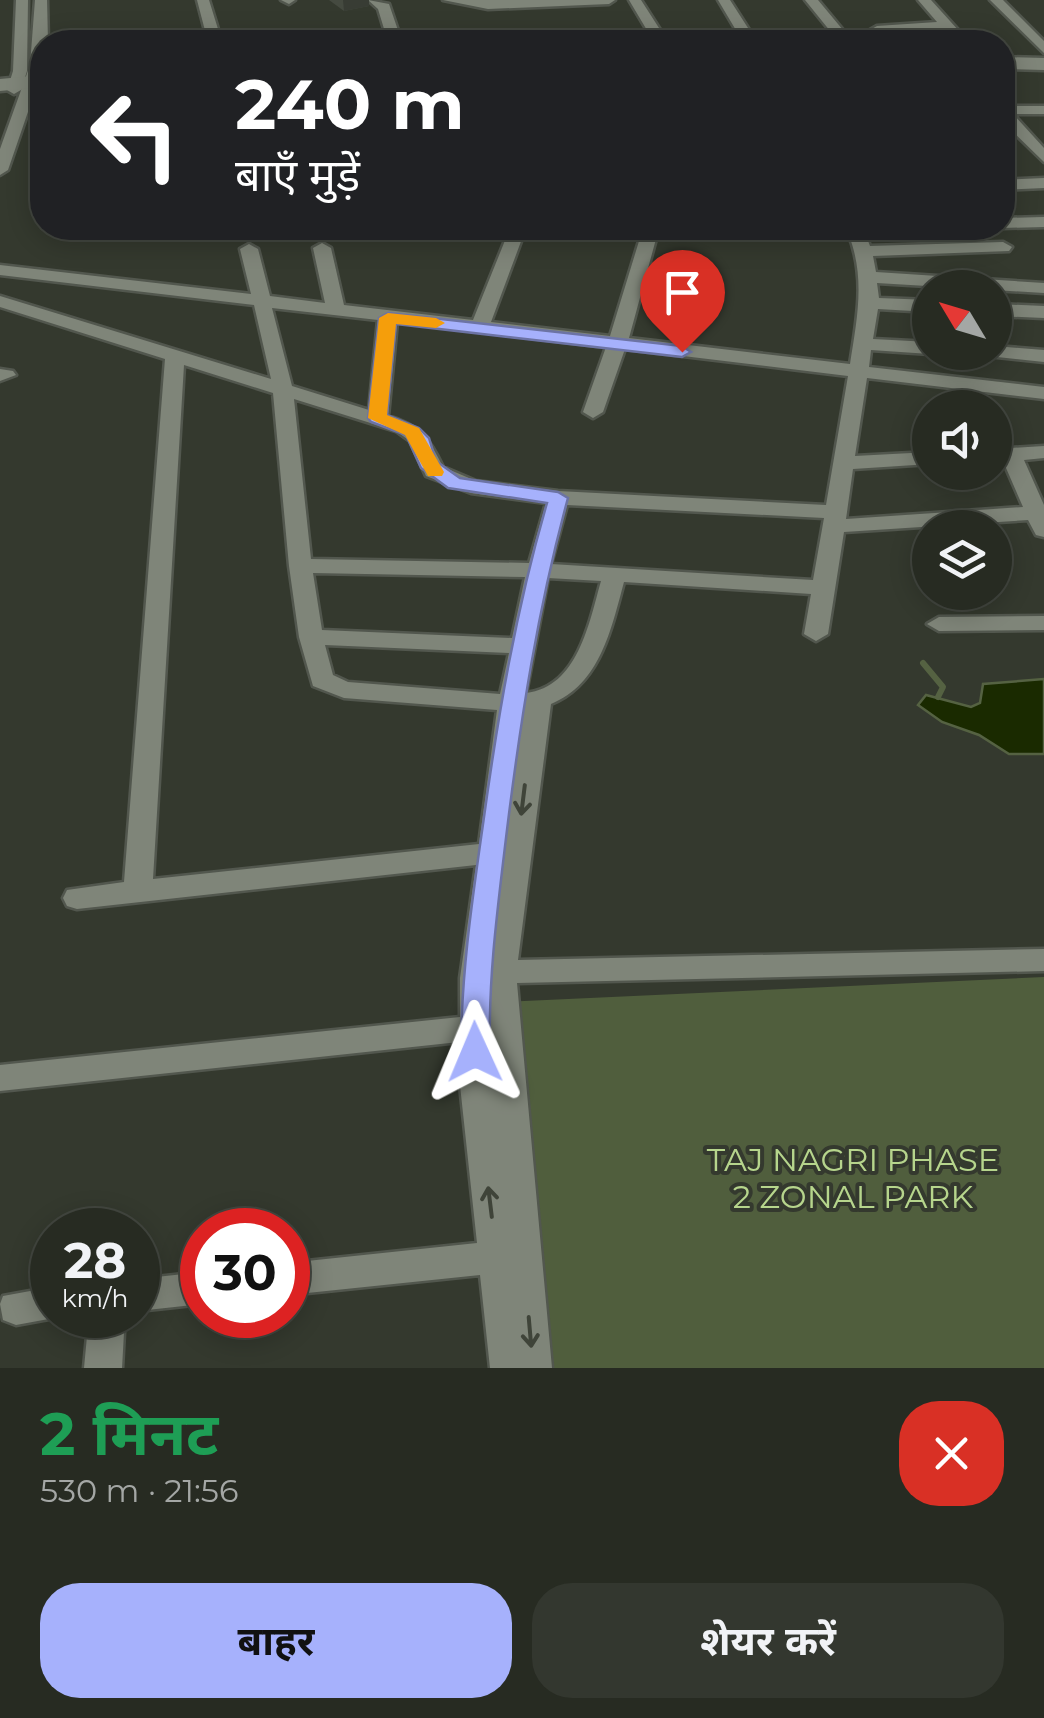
<!DOCTYPE html>
<html lang="hi">
<head>
<meta charset="utf-8">
<style>
  :root { --surface:#272b22; --page:#33372f; --text:#f1f3f6; --muted:#a4a7a5; --line:#434740; --accent:#a6b1fc }
  body { margin:0; font-family:Montserrat,"Noto Sans Devanagari",sans-serif; background:var(--page); color:var(--text); height:100vh; display:flex; flex-direction:column; font-size:38px; white-space:nowrap }
  * { box-sizing:border-box; margin:0 }
  p { font-size:32px; color:var(--muted) }
  .icon { flex:none; width:55px; height:55px; fill:none; stroke:currentColor; stroke-width:2; stroke-linecap:round; stroke-linejoin:round }
  .map { position:relative; height:1368px; overflow:hidden }
  .details { display:flex; flex-direction:column; background:var(--surface); flex:1 }
  .details>* { flex:none }
  .top-card { position:absolute; left:30px; top:30px; width:985px; height:210px; border-radius:40px; box-shadow:0 5px 25px #0003,0 0 0 2px var(--line); background:#202124; color:#fff; overflow:hidden }
  .needle { width:65px; rotate:308deg }
  .controls { position:absolute; left:912px; top:270px; display:grid; gap:20px }
  .controls a { display:grid; place-items:center; width:100px; height:100px; border-radius:50%; background:var(--surface); box-shadow:0 5px 25px #0003,0 0 0 2px var(--line); font-size:50px }
  .speed { position:absolute; left:30px; top:1208px; display:flex; gap:20px; font-size:50px; font-weight:700; text-align:center }
  .speed>* { display:grid; place-content:center; width:130px; height:130px; border-radius:50%; background:var(--surface); box-shadow:0 5px 25px #0003,0 0 0 2px var(--line); line-height:1 }
  .speed small { font-size:25px; font-weight:400 }
  .speed .limit { border:15px solid #d22; background:#fff; color:#111 }
  .pin { position:absolute; display:grid; place-items:center; width:85px; height:85px; color:#fff; margin:-102px -42px; border-radius:50% 50% 50% 0; rotate:-45deg; box-shadow:0 0 10px #0007 }
  .pin .icon { rotate:45deg }
  .me { position:absolute; width:110px; margin:-55px; rotate:359deg; stroke-linejoin:round; filter:drop-shadow(0 0 8px #0008) }
  .turn { display:flex; align-items:center; gap:35px; height:210px; padding:0 40px; font-size:45px }
  .turn .icon { width:130px; height:130px; stroke-width:2.5 }
  .turn b { display:block; font-size:70px; line-height:85px }
  .round { display:grid; place-items:center; flex:none; width:105px; height:105px; border-radius:40px; background:var(--page) }
  .head { display:flex; align-items:center; justify-content:space-between; height:170px; padding:0 40px }
  h1 { font-size:60px; font-weight:700; line-height:75px; color:#1e9e55 }
  .button { display:flex; gap:20px; margin-top:auto; padding:20px 40px }
  .button a { flex:1; height:115px; border-radius:40px; background:var(--accent); color:#111; font-size:40px; font-weight:700; line-height:115px; text-align:center }
  .button a+a { background:var(--page); color:var(--text) }
  .map>svg:first-child { display:block }
  .green { fill:#505e3d }
  .water { fill:#1a2a00; stroke:#556242; stroke-width:2.5 }
  .lines { fill:none; stroke-linecap:round; stroke-linejoin:round }
  .stream { stroke:#556242; stroke-width:6 }
  .street-casing { stroke:#52574e; stroke-width:5 }
  .secondary-casing { stroke:#52574e; stroke-width:5 }
  .street { fill:#7f8579; fill-rule:evenodd }
  .secondary { fill:#7f8579; fill-rule:evenodd }
  .wall { fill:#454a40 }
  .shaded-wall { fill:#383c34 }
  .oneway { stroke:#3f4439 }
  .route { fill:#a6b1fc; stroke:#6c73a4; stroke-width:2.5 }
  .slow { fill:#f59e0b }
  .labels { text-anchor:middle; stroke-width:8; stroke-linejoin:round; paint-order:stroke }
  .near-park-label { font-size:32px; fill:#b6d58c; stroke:#34392e }
</style>
</head>
<body>
<div class="map">
<svg width="1044" height="1368" viewBox="0 0 1044 1368">
  <rect width="100%" height="100%" fill="#34392e"/>
  <path class="green" d="M1044,977V1368H523L502,1002Z"/>
  <path class="water" d="M1044,679V754H1009L979,735L942,722L918,705L926,695L971,707L980,703L983,684Z"/>
  <g class="lines">
    <path class="stream" d="M923,663L943,687L938,697"/>
    <g class="street-casing">
      <path id="street" d="M16,0H28L27,71L21,90L14,94L7,90L13,71Z
        M35,0H47L48,42H42V71L8,170L0,175V149L30,65Z
        M197,0H209L222,42H208Z
        M281,0H295L289,4Z
        M368,0L389,4L402,42H388L378,9Z
        M443,0H615L609,4L488,9Z
        M629,0H641L668,42H654Z
        M718,0H730L757,42H743Z
        M805,0H818L853,42H839Z
        M918,0H931L969,42H955L944,30L877,34L870,30L877,26L937,22Z
        M990,0H1003L1044,41V53Z
        M1002,106H1044V114H1013L1044,148V162L1002,121Z
        M1044,178V188L1002,190V180Z
        M1044,217V227L1002,228H1000L1002,218Z
        M153,228H169L170,230L161,235Z
        M510,228H526L491,322L610,336L643,228H659L629,338L850,364C857,319 866,277 848,233H799L791,228H877L865,233L870,246L1003,242L1012,247L1009,251L873,256L876,272L1044,283V293L877,283L879,298L930,300V312L878,309L873,339L930,342V352H935L930,354L871,350L869,367L1044,387V399L867,378L855,456L930,452V464L853,469L846,519L1023,507L1003,461H995V449L1044,446V458L1024,460L1044,505V537L1036,535L1028,520L844,532L828,634L816,641L804,634L811,594L624,582C611,630 600,684 551,704L518,960L1044,949V971L517,983L552,1368H490L480,1275L288,1295V1263L477,1243L459,1076V1042L0,1091V1065L460,1017V978L476,865L77,909L67,906L63,898L67,890L124,882L165,359L0,307V296L271,379L254,305L0,275V265L251,294L240,249L249,244L258,249L270,296L325,303L313,248L322,243L331,248L344,305L473,320ZM272,308L378,320L369,410L292,386ZM397,322L606,347L583,412L593,418L603,412L625,349L848,376L826,505L558,491L476,481L443,467C429,438 420,426 388,416ZM184,365L273,393L289,566L299,637L313,686L344,698L497,710L479,844L153,879ZM294,399L396,431L410,441L426,476L471,493L546,503L529,563L311,559ZM567,505L824,518L813,580L551,564ZM313,573L525,577L512,638L322,630ZM548,578L601,581C589,623 578,687 526,693ZM325,645L509,653L500,694L348,682L333,675ZM523,710H524L515,772Z
        M995,304L1044,306V318L995,316Z
        M995,346L1044,350V362L988,356L986,352H995Z
        M0,369L13,371L16,375L0,381Z
        M1044,616V630L939,631L927,624L939,617Z
        M202,1272V1304L138,1311V1279Z
        M52,1287V1315L65,1316L16,1325L3,1320L0,1304L3,1296Z
        M89,1315H125L122,1368H84Z"/>
    </g>
    <g class="secondary-casing">
      <path id="secondary" d="M1002,57L1044,58V70L1002,69Z
        M42,75V87L0,91V79Z"/>
    </g>
    <use href="#street" class="street"/>
    <use href="#secondary" class="secondary"/>
  </g>
  <path class="wall" d="M329,0H369V6L344,11Z"/>
  <path class="shaded-wall" d="M343,0H369V6L344,11Z"/>
  <defs><path id="oneway-shaft" d="M-6 0H5M1.5-3L5.5 0L1.5 3" fill="none" stroke-width="1.6" stroke-linecap="round" stroke-linejoin="round" transform="scale(2.5)"/></defs>
  <g class="oneway">
    <use href="#oneway-shaft" transform="translate(523 800) rotate(97)"/>
    <use href="#oneway-shaft" transform="translate(490 1202) rotate(-97)"/>
    <use href="#oneway-shaft" transform="translate(530 1332) rotate(85)"/>
  </g>
  <path class="route" d="M388,313L682,346L691,352L682,357L396,324L387,415L419,428L429,438L436,461L460,478L558,492L568,498C538,608 521,717 507,830C498,905 488,977 490,1052L485,1060L475,1063L465,1060L461,1052C461,975 472,901 483,824C498,715 516,609 547,503L448,488L421,468L406,435L371,422L368,418L379,318Z"/>
  <path class="slow" d="M388,313L436,318L445,323L436,328L396,324L387,415L419,428L444,472L442,476H428L405,435L368,418L379,318Z"/>
  <g class="labels">
    <g class="near-park-label">
      <text x="853" y="1171">TAJ NAGRI PHASE<tspan x="853" dy="37">2 ZONAL PARK</tspan></text>
    </g>
  </g>
</svg>
<div class="controls">
<a><svg class="needle" viewBox="-14 -14 28 28"><path d="M0-13l5 13h-10z" fill="#e53935"/><path d="M0 13l5-13h-10z" fill="#a4a7a5"/></svg></a>
<a><svg class="icon" aria-label="sound" viewBox="0 0 24 24"><path d="M4 9h4l5-4v14l-5-4H4zM17 9q2 3 0 6"/></svg></a>
<a><svg class="icon" aria-label="layers" viewBox="0 0 24 24"><path d="M12 4l9 5-9 5-9-5zM3 14l9 5 9-5"/></svg></a>
</div>
<div class="speed"><div>28<small>km/h</small></div><div class="limit">30</div></div>
<div class="pin" style="left:682px;top:352px;background:#d93025"><svg class="icon" aria-label="arrive" viewBox="0 0 24 24"><path d="M6 21V4h12l-3 4 3 4H6"/></svg></div>
<svg class="me" style="left:475px;top:1052px" viewBox="-20 -20 40 40"><path d="M0-17L14 15 0 8-14 15z" fill="#a6b1fc" stroke="#fff" stroke-width="4"/></svg>
<div class="top-card">
<div class="turn"><svg class="icon" aria-label="left" viewBox="0 0 24 24"><path d="M17 20v-9H6M10 6l-5 5 5 5"/></svg><div><b>240 m</b>बाएँ मुड़ें</div></div>
</div>
</div>
<section class="details">
<div class="head"><div><h1>2 मिनट</h1><p>530 m · 21:56</p></div><a class="round" style="background:#d93025;color:#fff"><svg class="icon" aria-label="close" viewBox="0 0 24 24"><path d="M6 6l12 12M18 6L6 18"/></svg></a></div>
<div class="button"><a>बाहर</a><a>शेयर करें</a></div>
</section>
</body>
</html>
